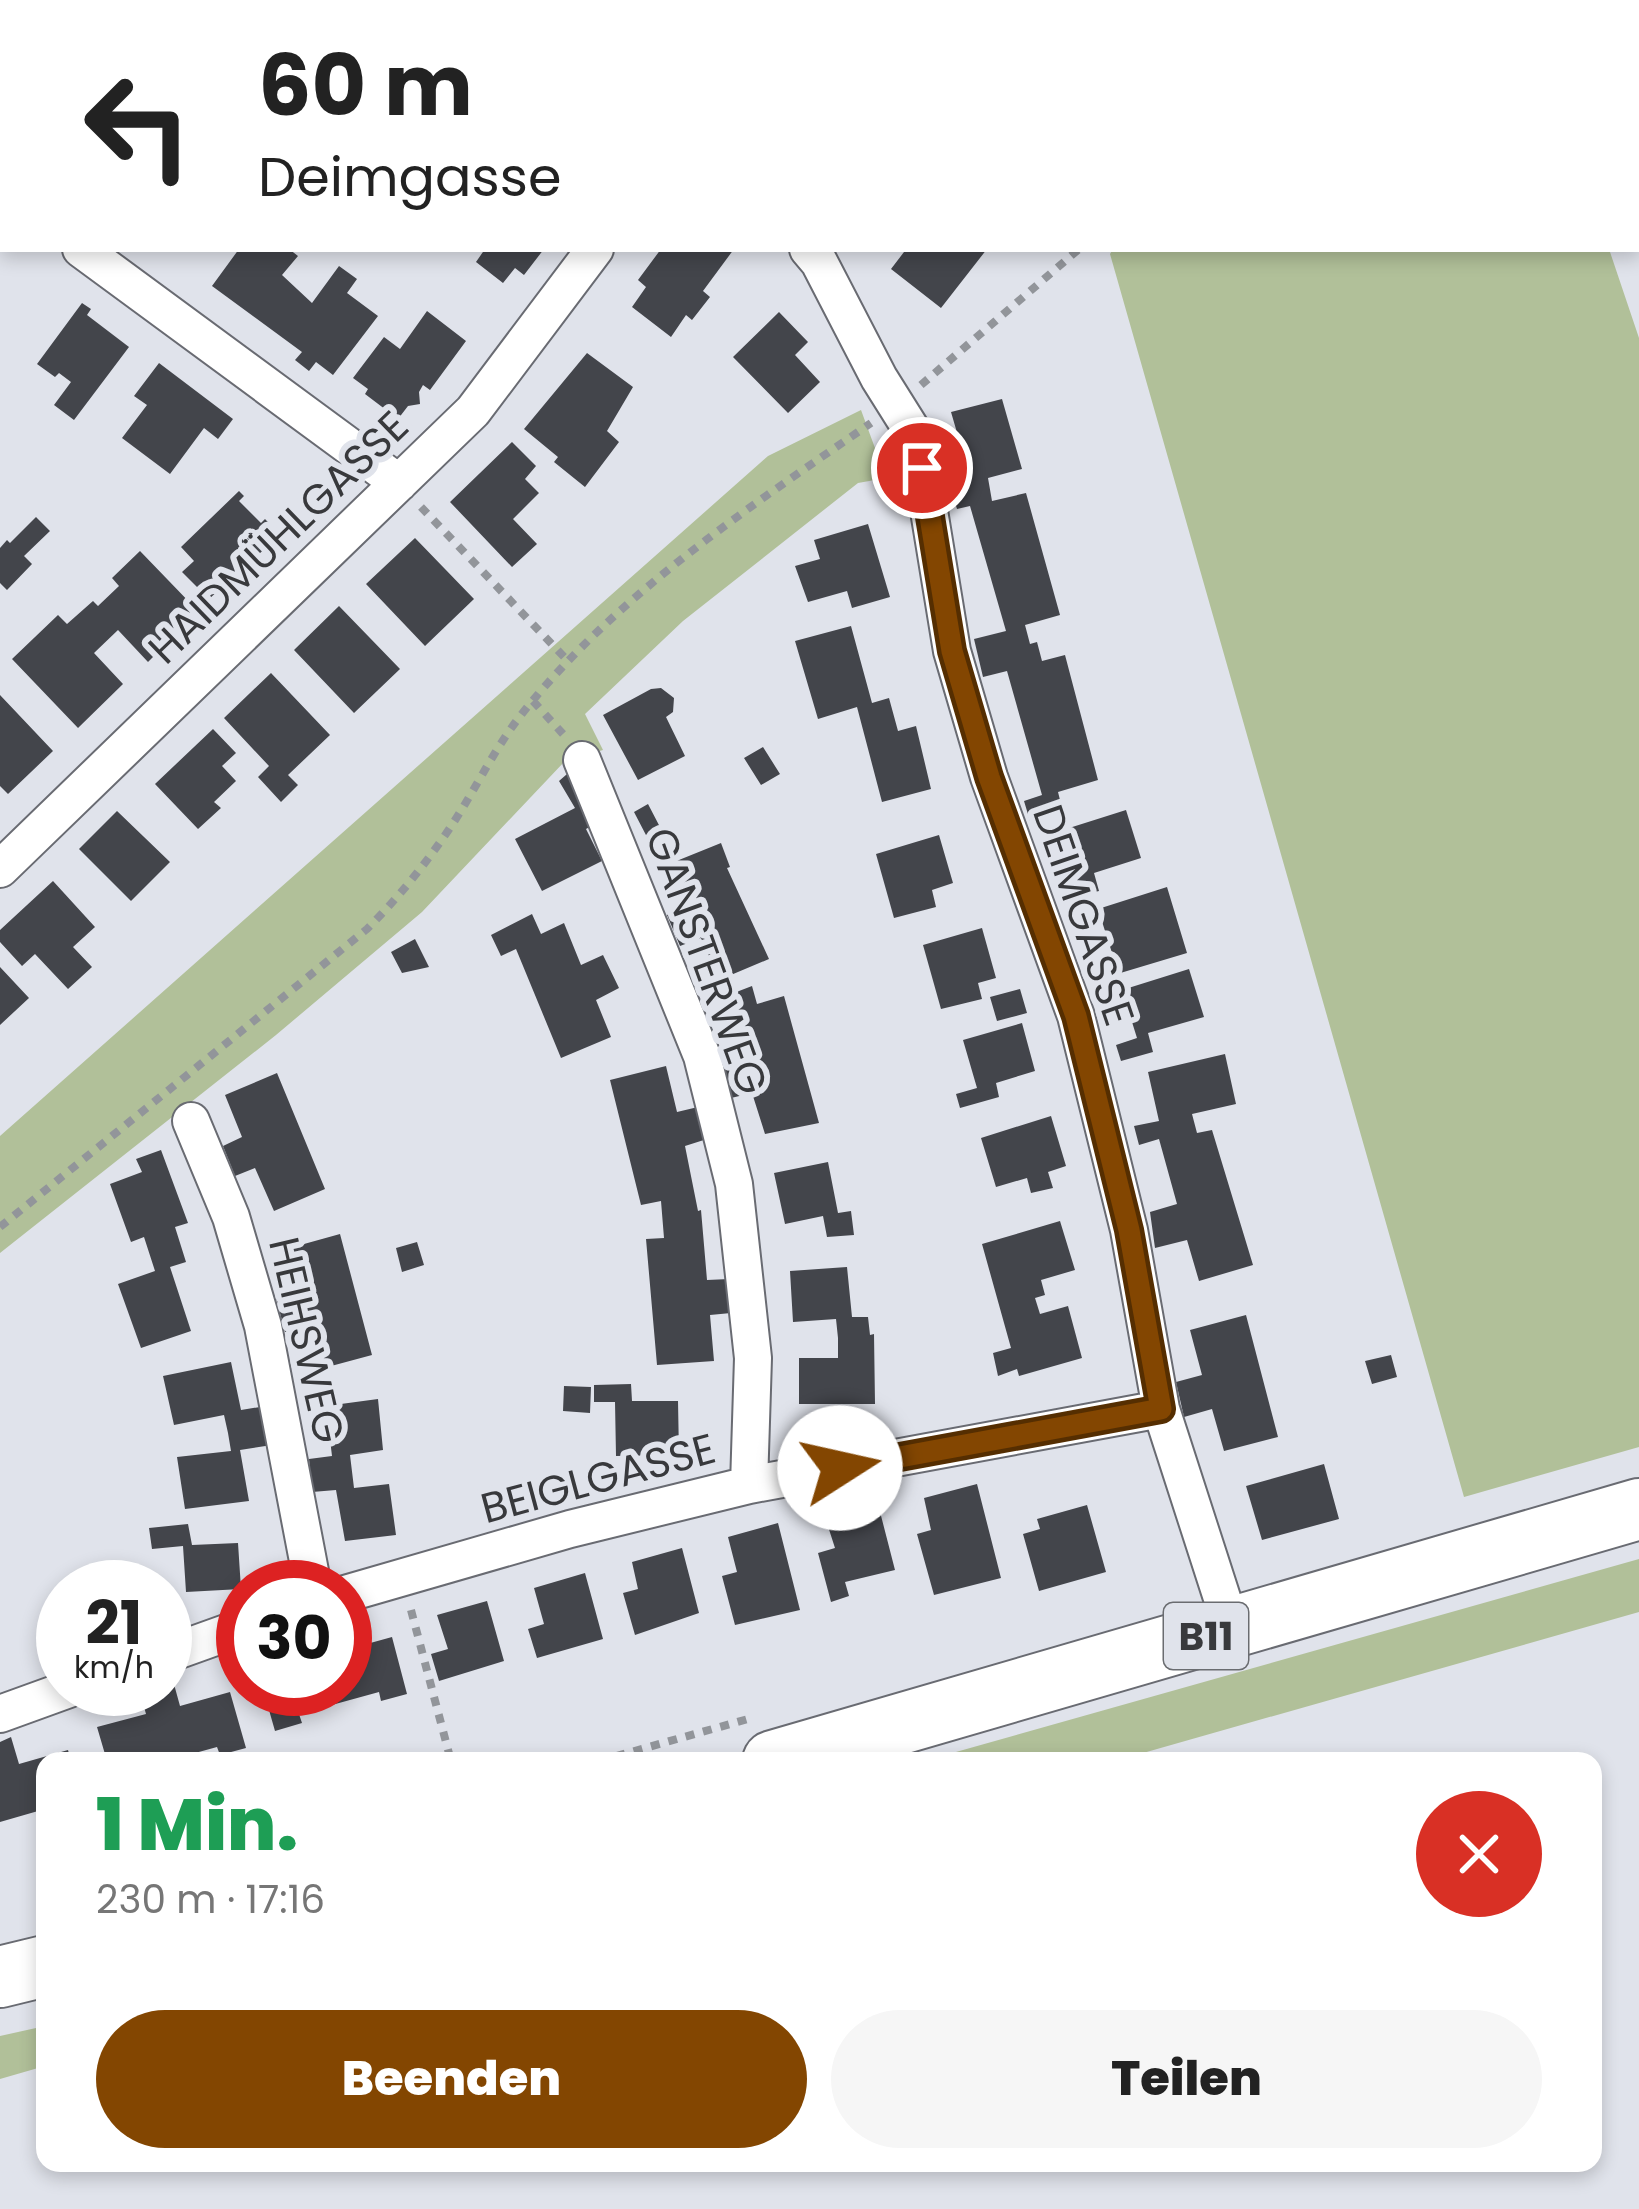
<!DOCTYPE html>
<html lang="de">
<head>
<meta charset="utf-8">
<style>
  :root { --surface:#fff; --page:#f6f6f6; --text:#222; --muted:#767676; --accent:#834601 }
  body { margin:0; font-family:Poppins,sans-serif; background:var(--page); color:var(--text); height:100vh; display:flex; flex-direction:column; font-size:45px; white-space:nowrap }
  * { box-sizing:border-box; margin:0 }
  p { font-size:39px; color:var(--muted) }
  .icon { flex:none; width:66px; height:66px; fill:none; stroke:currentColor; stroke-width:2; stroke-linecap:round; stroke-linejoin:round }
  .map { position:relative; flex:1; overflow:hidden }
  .panel { position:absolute; left:36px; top:1752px; width:1566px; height:420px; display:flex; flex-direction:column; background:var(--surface); border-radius:24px; box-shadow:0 6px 18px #0003 }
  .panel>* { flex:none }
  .top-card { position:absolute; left:0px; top:0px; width:1641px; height:252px; box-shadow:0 6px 18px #0003; background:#fff; color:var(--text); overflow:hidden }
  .speed { position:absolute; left:36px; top:1560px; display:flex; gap:24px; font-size:60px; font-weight:700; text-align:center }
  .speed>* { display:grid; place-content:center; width:156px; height:156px; border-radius:50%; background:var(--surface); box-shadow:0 6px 18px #0003; line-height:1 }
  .speed small { font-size:30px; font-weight:400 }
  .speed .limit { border:18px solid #d22; background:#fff; color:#111 }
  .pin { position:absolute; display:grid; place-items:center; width:102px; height:102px; color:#fff; margin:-51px; border:6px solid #fff; border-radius:50%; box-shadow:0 3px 12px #0007 }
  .me { position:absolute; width:132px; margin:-66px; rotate:80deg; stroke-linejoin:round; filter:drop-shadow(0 0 9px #0008) }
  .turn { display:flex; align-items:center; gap:42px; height:252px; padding:0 60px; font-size:54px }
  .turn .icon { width:156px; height:156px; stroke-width:2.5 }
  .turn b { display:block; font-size:84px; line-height:102px }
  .round { display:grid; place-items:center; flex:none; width:126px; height:126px; border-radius:63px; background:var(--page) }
  .head { display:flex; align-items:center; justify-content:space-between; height:204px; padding:0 60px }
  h1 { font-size:72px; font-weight:800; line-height:90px; color:#1e9e55 }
  .button { display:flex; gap:24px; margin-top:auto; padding:24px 60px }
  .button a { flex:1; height:138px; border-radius:72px; background:var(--accent); color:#fff; font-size:48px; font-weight:800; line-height:138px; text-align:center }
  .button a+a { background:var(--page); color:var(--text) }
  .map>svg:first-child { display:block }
  .green { fill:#b1c099 }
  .building { fill:#43454b }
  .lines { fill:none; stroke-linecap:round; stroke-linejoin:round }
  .street-casing { stroke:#696b72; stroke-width:40 }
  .primary-casing { stroke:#696b72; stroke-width:64 }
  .path { stroke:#92959a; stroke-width:8; stroke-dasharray:9 9; stroke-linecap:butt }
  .street { stroke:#fff; stroke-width:36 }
  .primary { stroke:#fff; stroke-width:60 }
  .route-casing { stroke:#552e01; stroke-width:30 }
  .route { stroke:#834601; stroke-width:21 }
  .labels { text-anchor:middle; stroke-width:12; stroke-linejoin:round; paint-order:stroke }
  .shield { fill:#e0e3eb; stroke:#6a6c70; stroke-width:3 }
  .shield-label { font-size:39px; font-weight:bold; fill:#38393c }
  .street-label { font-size:42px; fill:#38393c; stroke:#e0e3eb }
</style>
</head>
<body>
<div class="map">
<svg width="1639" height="2209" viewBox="0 0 1639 2209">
  <rect width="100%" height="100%" fill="#e0e3eb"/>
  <path class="green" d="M1113,249H1609L1639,338V1447L1464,1497L1110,254Z
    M861,410L886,478L858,483L683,621L585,714L603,750L565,761L422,912L276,1035L0,1253V1136L768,456Z
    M1639,1559V1612L1115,1761H924Z
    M45,2026V2066L0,2079V2036Z"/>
  <path class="building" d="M239,249H289L298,256L282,275L312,303L339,266L357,279L347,293L378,316L333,375L316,362L309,371L295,360L302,352L212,286Z
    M485,249H544L524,275L515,268L503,283L476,262Z
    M661,249H734L703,291L710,297L692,320L686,315L671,337L632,307L646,287L638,280Z
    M901,249H987L941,308L891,269L904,252Z
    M82,303L91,309L87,315L129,347L74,420L54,405L71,382L59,373L55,377L37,364Z
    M427,311L466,341L430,390L423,385L419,392L420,404L408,406L398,419L365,394L368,389L353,378L384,337L400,349Z
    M779,312L808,342L795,355L820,382L788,413L733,357Z
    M587,353L633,387L607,431L619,442L585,487L554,462L558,457L524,429Z
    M159,363L233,419L218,439L204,428L170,474L122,438L147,405L134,396Z
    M1002,399L1022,469L988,478L992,501L1026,493L1060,615L1025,625L1030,644L1037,642L1042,661L1065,655L1098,780L1058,792L1063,812L1030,821L1024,801L1042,795L1007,671L983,677L974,639L1006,631L970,506L957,509L946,473L967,467L951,412Z
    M512,442L536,466L525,479L539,493L513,519L537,544L512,567L450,502Z
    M239,491L244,496L239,501L261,523L265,519L280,535L209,599L182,572L194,561L181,547Z
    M36,517L50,531L24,556L32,564L7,590L0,583V548L7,540L10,543Z
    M868,524L890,597L852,608L847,591L808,602L795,566L820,559L814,540Z
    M415,538L474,599L425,646L366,584Z
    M140,551L195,608L161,640L165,645L148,662L118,630L94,653L123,684L78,728L12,659L58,615L67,624L93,601L98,606L119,586L112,578Z
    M339,606L400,669L354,713L294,650Z
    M851,626L872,703L889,698L898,731L916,726L931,789L882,802L857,707L818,719L795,641Z
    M271,673L330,735L288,775L298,785L281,802L258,777L269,766L224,718Z
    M661,688L674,698L673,712L666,717L685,756L638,780L603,715L651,689Z
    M0,695L53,751L8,794L0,786Z
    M213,729L236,753L222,766L236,781L214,802L221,808L198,829L155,784Z
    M763,747L780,774L761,785L744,758Z
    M574,768L600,821L586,829L602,861L542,891L515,839L575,808L559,781Z
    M648,804L661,829L647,837L634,812Z
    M1126,810L1141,858L1094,873L1099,891L1066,899L1059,883L1080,876L1066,829Z
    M117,811L170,862L131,901L79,849Z
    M939,835L953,883L932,890L936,907L894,918L876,854Z
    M721,843L730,867L727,868L769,959L719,980L701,938L680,946L667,915L687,905L669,864Z
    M53,881L95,927L73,947L92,967L68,989L35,954L22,966L0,942V930Z
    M1167,887L1187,953L1097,980L1090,963L1113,956L1098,909Z
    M532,914L541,934L564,923L581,965L603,955L619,988L596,1000L611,1037L561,1058L516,949L501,956L491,935Z
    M982,928L996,978L978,983L982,999L941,1009L923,945Z
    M415,939L429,967L402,973L391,952Z
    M0,967L29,998L0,1025Z
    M1189,969L1204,1017L1148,1033L1153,1052L1121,1061L1116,1045L1137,1038L1122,990Z
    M752,986L757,1004L784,996L819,1123L765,1134L752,1093L731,1098L722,1064L737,1059L727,1042L738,1039L726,996Z
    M1020,989L1027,1013L997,1021L990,997Z
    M1022,1023L1035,1071L996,1083L999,1097L960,1108L956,1094L977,1088L963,1040Z
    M1225,1054L1236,1104L1192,1114L1197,1133L1212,1130L1253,1265L1199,1281L1187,1240L1155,1248L1150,1212L1177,1204L1159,1139L1139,1145L1134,1126L1159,1121L1148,1072Z
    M666,1066L677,1112L698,1107L707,1139L685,1146L698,1211L701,1210L707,1280L729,1279L731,1313L710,1315L714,1361L657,1365L646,1239L664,1238L661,1201L641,1205L610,1080Z
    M277,1073L325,1189L274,1211L255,1168L235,1176L223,1146L242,1137L225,1095Z
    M1051,1116L1066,1166L1048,1172L1053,1188L1031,1193L1027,1178L996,1187L981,1138Z
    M161,1150L188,1223L175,1227L186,1262L170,1267L191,1331L141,1348L118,1284L155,1271L144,1237L131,1242L110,1184L142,1172L136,1159Z
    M828,1162L838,1213L851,1211L854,1235L827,1237L823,1216L785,1224L774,1173Z
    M1060,1221L1075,1270L1041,1280L1045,1295L1035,1298L1040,1314L1068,1306L1082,1358L1019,1376L1017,1369L998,1376L993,1353L1011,1348L982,1244Z
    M340,1234L372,1355L320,1369L307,1324L285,1332L276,1298L298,1292L286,1249Z
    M417,1242L424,1265L402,1272L396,1248Z
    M847,1267L852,1317H868L870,1335L874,1334L875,1404H799V1358H838V1338L836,1319L793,1322L790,1271Z
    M1246,1315L1278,1437L1224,1451L1212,1409L1184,1417L1176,1382L1202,1375L1190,1330Z
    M1391,1355L1397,1377L1372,1384L1365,1361Z
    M231,1362L241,1410L266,1406L272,1445L240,1450L249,1501L185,1509L177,1457L231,1451L228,1433L224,1415L174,1425L163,1376Z
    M631,1384L632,1401H678L679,1455L616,1456L615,1402H594V1385Z
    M564,1386L591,1387L590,1413L563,1411Z
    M378,1399L383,1450L350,1455L354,1488L389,1484L396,1535L345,1541L336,1490L312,1492L309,1459L332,1456L326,1406Z
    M1324,1464L1339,1519L1262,1540L1246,1486Z
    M977,1484L1001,1578L934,1595L917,1534L931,1530L924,1498Z
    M878,1504L895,1570L845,1582L849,1596L831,1602L818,1553L835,1548L825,1517Z
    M1087,1505L1106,1572L1039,1591L1023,1534L1040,1529L1037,1519Z
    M778,1523L800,1610L735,1625L722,1576L737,1572L728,1537Z
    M188,1524L192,1545L238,1543L241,1589L186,1592L183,1546L152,1549L149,1528Z
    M682,1548L699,1613L635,1635L623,1593L638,1589L632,1562Z
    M585,1573L603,1639L537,1658L528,1629L544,1624L534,1588Z
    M487,1601L504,1661L439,1681L431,1654L448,1649L437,1615Z
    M392,1637L407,1694L381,1701L379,1692L299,1714L302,1723L275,1731L263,1689H345V1650Z
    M172,1677L180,1706L230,1692L246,1748L220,1755L217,1747L166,1761H107L97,1727L146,1714L139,1689H165V1679Z
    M11,1737L19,1764L68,1750L71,1761H45V1809L0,1822V1742Z"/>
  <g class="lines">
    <g class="street-casing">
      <path id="street" d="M503,0L507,3
        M95,3L97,0
        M0,132L3,128
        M81,249L399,483
        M808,249L819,262L879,378L911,429L922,468L952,651L989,777L1076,1016L1129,1230L1161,1409L1232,1629
        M582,760L702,1056L734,1184L753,1358L749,1485
        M0,869L473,411L595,249
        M191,1121L231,1217L263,1326L313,1587
        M345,1594L570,1529L749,1485L1161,1409
        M165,1655L243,1627
        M0,1714L69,1689"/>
    </g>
    <g class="primary-casing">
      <path id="primary" d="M773,1761L1639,1509
        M0,1977L45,1966"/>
    </g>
    <path class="path" d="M1285,3L1287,0
      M0,189L3,191
      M921,385L1079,249
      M421,507L569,662
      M533,701L563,734
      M0,1227L367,929C395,901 420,871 443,838C471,799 491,753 521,715C615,596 748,508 871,423
      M411,1610L451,1761
      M599,1761L748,1719"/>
    <use href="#street" class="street"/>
    <use href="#primary" class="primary"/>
  </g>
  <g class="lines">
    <g class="route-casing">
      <path id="route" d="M840,1468L1161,1409L1129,1230L1076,1016L989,777L952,651L922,468"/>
    </g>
    <use href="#route" class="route"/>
  </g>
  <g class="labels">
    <rect class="shield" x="1164" y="1603" width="84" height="66" rx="9"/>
    <g class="shield-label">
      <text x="1206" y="1650">B11</text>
    </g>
    <g class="street-label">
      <text transform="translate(278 537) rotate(-44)" y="15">HAIDMÜHLGASSE</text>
      <text transform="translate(1084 915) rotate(71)" y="15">DEIMGASSE</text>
      <text transform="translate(707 961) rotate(70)" y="15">GANSTERWEG</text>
      <text transform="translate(307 1340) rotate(77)" y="15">HEIHSWEG</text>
      <text transform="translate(598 1478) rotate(-15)" y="15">BEIGLGASSE</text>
    </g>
  </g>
</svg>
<div class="speed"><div>21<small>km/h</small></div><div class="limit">30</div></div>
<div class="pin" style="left:922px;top:468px;background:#d93025"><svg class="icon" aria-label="arrive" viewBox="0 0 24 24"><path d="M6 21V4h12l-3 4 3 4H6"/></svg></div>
<svg class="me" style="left:840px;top:1468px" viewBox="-20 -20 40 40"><circle r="19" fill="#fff"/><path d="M0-13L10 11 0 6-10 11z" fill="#834601"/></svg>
<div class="top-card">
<div class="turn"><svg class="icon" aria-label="left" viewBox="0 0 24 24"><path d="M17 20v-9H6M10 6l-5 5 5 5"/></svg><div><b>60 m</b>Deimgasse</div></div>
</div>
<section class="panel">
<div class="head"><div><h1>1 Min.</h1><p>230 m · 17:16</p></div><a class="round" style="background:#d93025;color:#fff"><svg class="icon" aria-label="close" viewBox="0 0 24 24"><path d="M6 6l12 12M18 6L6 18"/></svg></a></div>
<div class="button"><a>Beenden</a><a>Teilen</a></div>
</section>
</div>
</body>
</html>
